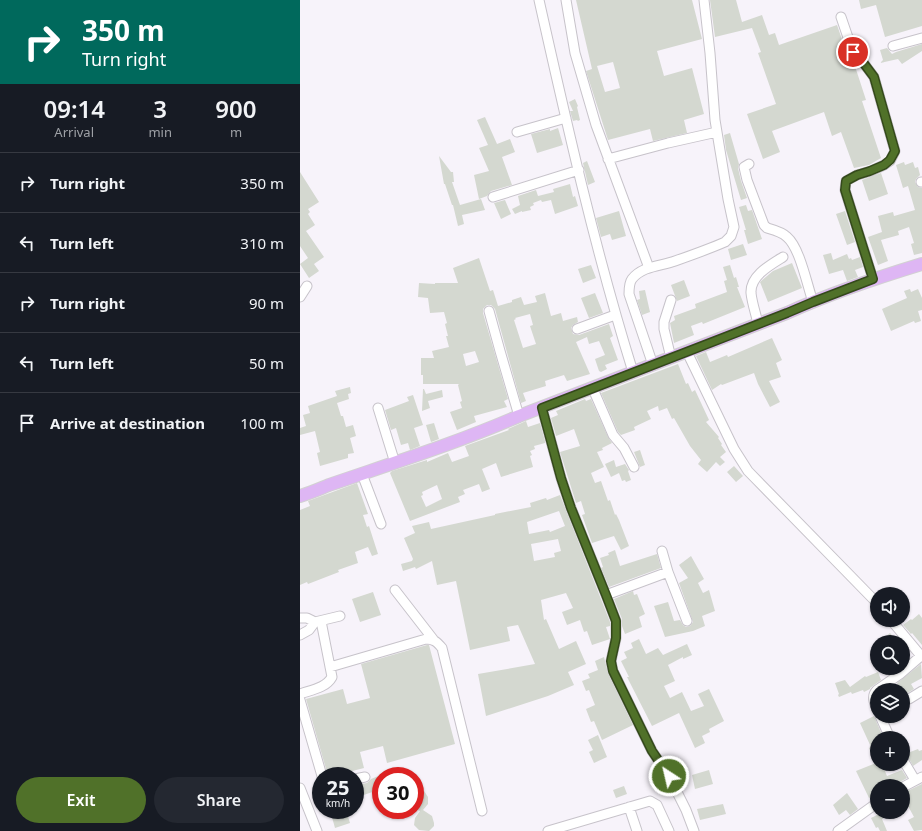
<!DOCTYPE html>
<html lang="en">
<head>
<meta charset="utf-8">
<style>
  :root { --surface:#171b24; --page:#242831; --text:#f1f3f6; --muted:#9ea1a6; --line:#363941; --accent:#507129 }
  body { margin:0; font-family:"Noto Sans",sans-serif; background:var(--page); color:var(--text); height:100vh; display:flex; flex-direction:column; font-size:15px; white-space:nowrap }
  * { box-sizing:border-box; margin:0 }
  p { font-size:13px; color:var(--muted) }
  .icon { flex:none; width:22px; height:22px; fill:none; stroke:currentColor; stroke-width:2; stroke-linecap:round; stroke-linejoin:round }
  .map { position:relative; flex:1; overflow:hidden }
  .side { display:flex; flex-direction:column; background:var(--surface); width:300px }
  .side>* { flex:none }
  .top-card { background:#00695c; color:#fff; overflow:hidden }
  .fabs { position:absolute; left:570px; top:587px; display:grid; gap:8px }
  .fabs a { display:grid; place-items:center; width:40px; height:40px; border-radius:50%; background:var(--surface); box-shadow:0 1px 3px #0004; font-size:20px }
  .speed { position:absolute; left:12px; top:767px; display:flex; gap:8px; font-size:20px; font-weight:700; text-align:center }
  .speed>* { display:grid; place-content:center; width:52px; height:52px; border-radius:50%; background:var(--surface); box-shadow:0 1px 3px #0004; line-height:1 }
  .speed small { font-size:10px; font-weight:400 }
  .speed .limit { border:6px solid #d22; background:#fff; color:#111 }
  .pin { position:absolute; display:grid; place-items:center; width:34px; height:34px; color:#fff; margin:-17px; border:2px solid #fff; border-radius:50%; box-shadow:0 1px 4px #0007 }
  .me { position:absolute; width:44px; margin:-22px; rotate:325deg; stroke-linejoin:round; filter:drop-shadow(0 0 3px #0008) }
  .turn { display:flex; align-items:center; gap:14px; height:84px; padding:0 16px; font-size:18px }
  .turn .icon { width:52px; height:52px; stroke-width:2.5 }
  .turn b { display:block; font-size:28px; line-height:34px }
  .eta { display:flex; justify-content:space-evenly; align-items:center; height:68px; text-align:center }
  .eta b { font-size:24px; font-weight:600; line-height:28px }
  .button { display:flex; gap:8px; margin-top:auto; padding:8px 16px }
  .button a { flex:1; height:46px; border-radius:24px; background:var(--accent); color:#fff; font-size:16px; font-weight:600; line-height:46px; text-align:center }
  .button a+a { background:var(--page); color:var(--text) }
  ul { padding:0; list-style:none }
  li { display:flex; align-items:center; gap:12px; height:60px; padding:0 16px; border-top:1px solid var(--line) }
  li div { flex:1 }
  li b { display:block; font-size:15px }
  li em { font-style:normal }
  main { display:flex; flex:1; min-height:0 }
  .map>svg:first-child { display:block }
  .building { fill:#d4d8d0; fill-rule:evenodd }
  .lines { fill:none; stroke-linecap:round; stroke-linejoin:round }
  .minor-casing { stroke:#c7c3ca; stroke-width:11 }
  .major-casing { stroke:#d2d1d2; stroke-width:14 }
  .minor { stroke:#fff; stroke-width:9 }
  .major { stroke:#deb6f4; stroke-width:12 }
  .route-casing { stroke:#34491b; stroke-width:10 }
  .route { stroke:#507129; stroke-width:7 }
</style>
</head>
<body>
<main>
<section class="side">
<div class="top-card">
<div class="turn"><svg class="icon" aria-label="right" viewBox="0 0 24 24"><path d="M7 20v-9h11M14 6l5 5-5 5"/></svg><div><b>350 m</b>Turn right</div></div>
</div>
<div class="eta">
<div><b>09:14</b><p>Arrival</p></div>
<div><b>3</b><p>min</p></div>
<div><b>900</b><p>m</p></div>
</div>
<ul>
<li><svg class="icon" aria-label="right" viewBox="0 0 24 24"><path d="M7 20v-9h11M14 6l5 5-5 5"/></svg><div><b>Turn right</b></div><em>350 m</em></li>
<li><svg class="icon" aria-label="left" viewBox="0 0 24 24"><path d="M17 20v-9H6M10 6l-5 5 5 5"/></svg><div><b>Turn left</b></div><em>310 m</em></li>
<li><svg class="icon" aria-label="right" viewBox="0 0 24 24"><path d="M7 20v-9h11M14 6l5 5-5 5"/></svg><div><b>Turn right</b></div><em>90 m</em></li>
<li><svg class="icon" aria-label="left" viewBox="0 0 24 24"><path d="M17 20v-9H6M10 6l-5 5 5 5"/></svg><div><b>Turn left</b></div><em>50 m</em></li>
<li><svg class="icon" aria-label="arrive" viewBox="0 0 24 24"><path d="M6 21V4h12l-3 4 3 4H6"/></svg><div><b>Arrive at destination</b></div><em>100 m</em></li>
</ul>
<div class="button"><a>Exit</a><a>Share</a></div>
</section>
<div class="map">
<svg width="622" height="831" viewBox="0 0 622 831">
  <rect width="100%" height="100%" fill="#f7f3fa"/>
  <path class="building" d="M276,0H392L402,39L357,51L364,76L392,68L404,114L384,120L387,133L353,141L350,129L308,140L286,71L292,69ZM313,62L320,88L305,92L297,66Z
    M410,0H436L442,22L462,15L469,35L475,33L479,45L537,25L547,54L553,60L566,100L562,101L581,158L569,165L554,168L541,132L532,136L524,112L472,131L480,152L463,159L447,114L476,104L458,53L461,52L452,28L415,37Z
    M559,0H622V26L585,37L576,5L561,9Z
    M622,44V51L602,64L598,59L580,63L583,60L580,50L587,48L592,54L596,52Z
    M275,99L278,106L277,107L280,120L278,121L277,120L273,121L270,111H273L269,102Z
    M185,117L197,144L210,139L215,152L202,157L212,185L191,191L187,196L179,199L174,175L189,171L179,148L188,145L177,120Z
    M258,128L263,145L237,153L231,134L250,129V131Z
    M430,133L439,164L438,168L441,181L447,198L441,200L426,150L424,135Z
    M139,156L151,172H153L154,182H152L160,205L181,199L185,210L162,215L164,224L158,226L153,205H152L145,184H144Z
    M287,161L295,182L288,185L283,163Z
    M604,162L605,165L613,162L615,168L618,167L620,175L616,179L615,182L618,187L622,188V253L614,255L611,244L614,243L609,227L598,231L599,235L581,240L588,261L578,265L568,237L582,232L578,216L593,212L594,216L615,210L608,186L603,188L596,165Z
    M0,172L19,202L8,209L10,212L8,214L15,225L6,231L24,257L14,264L19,271L9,278L0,264L8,258L0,246Z
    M581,173L588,194L569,201L562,180Z
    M270,184L273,197L275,196L278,206L255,214L251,200L242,202L241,200L233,203L234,205L230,207L231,210L222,212V211L215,214L212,209L220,205L218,196L236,190L238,196L254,192L253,189Z
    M205,200L211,214L201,219L194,203Z
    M446,205L448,211L452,210L462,239L448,244L444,230H446L439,207Z
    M319,211L326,236L312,240L310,234L301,237L296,218Z
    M545,211L555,242L547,245L536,214Z
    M443,244L447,255L431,260L428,249Z
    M531,253L533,260L547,254L549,259L551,258L552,260L560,257L563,267L555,270L558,277L547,281L543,270L529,274L523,255Z
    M179,258L190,291L193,290L198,306L212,302V300L221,297L224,305L237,302L235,296L245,293L251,316L261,313L263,321L277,317L278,322L273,325L271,328L273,334L279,335L309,324L313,336L310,338L318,360L305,365L307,369L301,372L299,371L295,359L305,355L299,341L289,344L287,337L276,342L290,374L267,381L264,375L245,381L246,386L223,393L226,401L221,403L195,309L191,305H187L183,309V313L208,399L204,401L207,407L174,416L176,422L157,430L150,412L162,408L160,402L162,401L158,385L159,384H123V375H121V358H134L132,351L149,347L146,336H148L145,324L147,323L144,312L130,313L128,298L118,297L119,283L135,284V283H158L153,268ZM230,314L233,325L230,326L236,344L223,348L214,320L216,319L215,318ZM175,351L179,362L166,366L163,354Z
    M492,263L502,288L468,302L460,282L473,271Z
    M291,265L296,278L283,283L278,269Z
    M430,265L434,278L436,277L439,287H437L445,307L403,324L402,322L391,326L394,335L374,343L370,323L375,320L374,316L396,308L395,304L427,292L424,281L427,280L423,267Z
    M384,280L390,296L377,301L371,285Z
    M610,289L611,292L618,289L622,298V310L618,311L621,321L615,323L614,321L591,331L582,309L607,298L604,291Z
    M345,290L350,312L342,315L337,300L340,299L339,291Z
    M295,293L303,313L289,318L281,298Z
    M472,338L482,360L476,363L481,377L469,381L480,402L470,407L458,384L454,373L422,385L421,384L412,390L396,356L406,352L410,362L427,355L428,357Z
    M378,364L386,384L388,383L392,392L395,390L409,420L406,422L419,437L418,438L422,444L421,445L426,452L420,457L425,462L420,466L416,462L407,472L398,464L401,460L390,446L374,418L372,419L367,408L359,411L358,406L347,411L351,419L334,427L335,430L321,435L318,432L301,393Z
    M50,387L51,393L48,394L49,399L37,403L41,416H43L46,427L53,425L56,436L50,438L54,453L48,454V458L20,466L17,453L20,452L15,431L0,435V428L6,426L3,415L10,413L8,406L37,396L35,391Z
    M123,389H124L126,394L142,390L143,397L128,401L130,408L122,411Z
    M113,395L123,425L114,428L120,446L110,450L108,443L101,445L96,428L91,430L85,410L109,401L107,397Z
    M285,399L286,401L291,399L308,437L312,443L302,448L303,450L297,452L304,467L291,473L295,483L301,481L308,501L310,500L315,515L316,514L319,520L329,546L321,550L314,536L292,543L282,515L285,514L281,501L276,503L260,452L280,446L274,429L256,436L251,418L258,415L256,411Z
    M226,421L228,427L240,423L245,441V443L234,446L235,449L230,451L232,455L230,456L233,467L201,477L196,463L182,469L190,489L182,492L179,484L163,490L165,494L158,497L160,502L110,521L90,473L92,471L127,460V462L148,453L152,462L169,456L165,446L209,430L208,429ZM137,485L142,499L126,507L121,496L123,495L122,492Z
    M134,423L139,439L131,442L126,425Z
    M340,450L345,465L340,467L334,452Z
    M314,460L316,467L325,464L329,470L328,471L331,480L326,482L325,480L322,481L319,473L311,477L305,464Z
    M434,466L443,476L436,482L427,472Z
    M57,483L68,514L63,515L67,527L69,526L78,554L72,556L68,547L55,552L58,563L38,570L39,572L8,584L7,582L0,585V510L10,506L8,501Z
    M260,495L310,622V626L306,627L310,639L292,645L287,631L284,632L280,620L267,625L262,612L273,608L266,593L241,600L244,620L246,619L259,649L276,641L286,664L268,672L274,685L248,696L186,716L178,674L235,664L218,625L207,627L210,641L170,650L156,581L137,585L132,561L116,569L115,567L103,571L101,564L112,561L113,559L104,538L115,533L112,526L129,522L131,529L195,515V514L231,507L230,503L246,498L247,500ZM259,511L265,526L250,532L249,530L229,534L227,522ZM258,539L261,551L254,553L255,557L234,561L231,544Z
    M315,550L320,566L357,554L361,568L309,587L301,568L303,567L300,558L309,555L308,553Z
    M391,556L404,579L398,583L403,593L409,590L415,611L402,616L405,626L393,631L365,637L354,606L368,602L374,621L380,620L383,625L386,627L390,626L393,622L379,583L388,578L379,565Z
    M333,591L334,595L337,594L345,614L339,617L342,627L325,634L322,626V619L314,599Z
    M73,592L81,615L60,622L52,599Z
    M619,614L622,618V645L612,633L611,634L603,625L611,619L612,620Z
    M590,633L595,639L597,637L601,642H579Z
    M339,639L346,654L358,648L363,655L387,644L392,655L383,659V657L368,665L375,681L364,686L370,698L382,692L391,711L404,706L398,694L409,689L424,721L409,729L410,732L402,736L405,743L395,748L379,713L352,726L327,677H329L321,661L327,658L324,652L333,648L331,643Z
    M127,645H129L155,744L87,763L83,746L60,752L64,768L33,776H28L6,699L43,689L47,704L70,698L61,664Z
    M304,657L308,673L333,725L302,740L294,721L291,722L286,709L295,705L289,690L286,691L282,681L290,678L288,674L298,670L295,661Z
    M621,664L622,678L611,684L614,689L606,694L603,698V690H601L597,683Z
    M578,672L581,680L570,688V689L564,692L563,690L552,694L551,692L539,697L538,695L539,694L535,683L545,680L550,687L565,676L566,677Z
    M574,716L583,737L577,738V764H582L587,776L602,770L607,778L600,782L597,786H577V789L574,790L576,795L569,798L556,771L576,763L569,748L571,747L560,723Z
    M298,735L307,757L294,763L289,752L293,750L288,740Z
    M618,749L619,751L622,750V760L613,766L608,757L605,754Z
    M409,770L413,784L395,789L392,775Z
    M81,775V789L55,798V785L67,783L71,779Z
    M622,784V830L614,831L608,820L614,817L608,806L603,808V793Z
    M324,786L327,794L316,798L313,790Z
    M115,789L124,791L128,797V804L123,810L132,816L134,823V826L129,831L119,830L114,825L115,818L120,811L115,809Z
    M547,793L558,809L550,815L546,810L539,815L533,805Z
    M423,804L426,814L400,820L397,809Z
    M30,810H46L50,823L35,828Z
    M583,812H596L582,819L587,831H580L578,827L576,828L571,818Z"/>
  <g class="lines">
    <g class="minor-casing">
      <path id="minor" d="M239,0C267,125 295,250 333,372
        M266,0L275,53L296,125L349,268
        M541,17L553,52L562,61L574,77L595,151L590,161L584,165L571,171L557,175L546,181L545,190L573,279
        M593,46L622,38
        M217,132L266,118
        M308,159L368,143L417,132
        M449,164L444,167L447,180L464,225L467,228C474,230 482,232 487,237C500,248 507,285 513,302
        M621,182H622
        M193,197L279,170
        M0,297L7,286
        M371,300L364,322V329L371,358
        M189,311L200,351L219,416
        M458,324C456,314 452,303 451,293C450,276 470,265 483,257
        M277,329L315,315
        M387,352L434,449L448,471L577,603
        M353,365L329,294C329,289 329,283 332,279C342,266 361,266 375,261C392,255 409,249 425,242L431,236L434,227L428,199L415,120L410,53L404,0
        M293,389L313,435L324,448L334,467
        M78,408L95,463
        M242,408L261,478L271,508L306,595L316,621V638L311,661L313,671L352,751L369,776L386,810L394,831
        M62,474L81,524
        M362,551L368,572
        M95,590L133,639
        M306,595L368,572L387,621
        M0,618H7L15,622L40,616
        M591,620L622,657
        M0,635L9,630L15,622
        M30,667L126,639C134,639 137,642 142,648L182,811
        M577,690L600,674L621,656
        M577,690C571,696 574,702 577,709
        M0,694C11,690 26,688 32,677L21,621
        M609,699L622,691
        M0,700L22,776
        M580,716L590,738
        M603,760L615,780
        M55,779L65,777
        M603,787L622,777
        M0,788L17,831
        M329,807L337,831
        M248,831L350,801L357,805L369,831
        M538,831L577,803"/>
    </g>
    <g class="major-casing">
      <path id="major" d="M0,496C10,493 19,489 29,485C93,463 157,443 219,416L487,313C531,293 576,278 622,264"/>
    </g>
    <use href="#minor" class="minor"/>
    <use href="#major" class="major"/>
  </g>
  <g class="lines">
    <g class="route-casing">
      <path id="route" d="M369,776L352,751L313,671L311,661L316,638V621L306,595L271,508L261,478L242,408L487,313L513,302L573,279L545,190L546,181L557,175L570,171L584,165L590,160L595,151L574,77L562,61L553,52"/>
    </g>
    <use href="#route" class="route"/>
  </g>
</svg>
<div class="fabs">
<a><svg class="icon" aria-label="sound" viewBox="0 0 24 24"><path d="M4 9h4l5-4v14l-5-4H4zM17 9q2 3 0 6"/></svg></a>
<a><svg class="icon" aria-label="search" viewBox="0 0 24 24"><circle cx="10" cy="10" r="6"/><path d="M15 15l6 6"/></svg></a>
<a><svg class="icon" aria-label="layers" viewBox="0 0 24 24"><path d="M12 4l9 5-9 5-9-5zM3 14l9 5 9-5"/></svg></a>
<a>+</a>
<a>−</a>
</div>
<div class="speed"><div>25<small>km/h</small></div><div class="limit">30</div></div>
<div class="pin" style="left:553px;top:52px;background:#d93025"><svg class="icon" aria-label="arrive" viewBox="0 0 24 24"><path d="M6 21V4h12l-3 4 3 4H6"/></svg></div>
<svg class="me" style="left:369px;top:776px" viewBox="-20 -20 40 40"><circle r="17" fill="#507129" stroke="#fff" stroke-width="3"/><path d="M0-11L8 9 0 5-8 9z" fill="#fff"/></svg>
</div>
</main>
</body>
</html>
